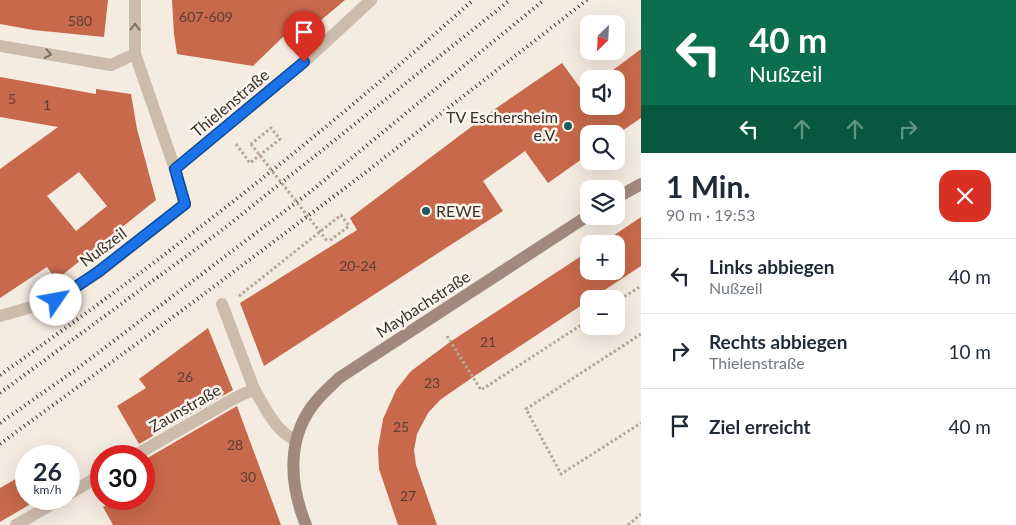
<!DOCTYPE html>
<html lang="de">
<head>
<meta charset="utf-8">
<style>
  :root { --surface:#fff; --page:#f6f6f7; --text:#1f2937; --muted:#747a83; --line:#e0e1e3 }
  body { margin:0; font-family:Lato,sans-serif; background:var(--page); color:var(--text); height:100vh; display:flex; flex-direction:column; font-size:19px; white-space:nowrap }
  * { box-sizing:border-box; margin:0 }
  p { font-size:16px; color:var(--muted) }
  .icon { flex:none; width:28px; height:28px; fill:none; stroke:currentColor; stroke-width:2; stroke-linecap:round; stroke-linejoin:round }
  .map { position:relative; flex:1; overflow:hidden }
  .sheet { display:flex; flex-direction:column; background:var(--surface); width:375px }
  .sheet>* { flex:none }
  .hud { background:#0b6e4f; color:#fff; overflow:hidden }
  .needle { width:32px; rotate:204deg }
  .buttons { position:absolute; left:580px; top:15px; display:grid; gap:10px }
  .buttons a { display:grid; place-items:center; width:45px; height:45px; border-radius:10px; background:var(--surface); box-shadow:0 5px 20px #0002; font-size:25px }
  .speed { position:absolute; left:15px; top:445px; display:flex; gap:10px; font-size:25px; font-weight:700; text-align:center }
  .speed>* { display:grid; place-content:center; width:65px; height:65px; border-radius:50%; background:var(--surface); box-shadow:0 5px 20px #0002; line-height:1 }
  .speed small { font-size:12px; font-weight:400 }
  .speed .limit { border:8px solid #d22; background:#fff; color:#111 }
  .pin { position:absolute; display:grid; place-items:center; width:42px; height:42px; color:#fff; margin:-51px -21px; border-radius:50% 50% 50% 0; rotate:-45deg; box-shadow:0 0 5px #0007 }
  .pin .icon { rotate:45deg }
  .me { position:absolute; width:55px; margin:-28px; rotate:57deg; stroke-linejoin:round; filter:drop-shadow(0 0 4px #0008) }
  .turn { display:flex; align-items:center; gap:18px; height:105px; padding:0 25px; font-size:22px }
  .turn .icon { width:65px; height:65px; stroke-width:2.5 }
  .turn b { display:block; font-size:35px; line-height:42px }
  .lanes { display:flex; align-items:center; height:48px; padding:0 25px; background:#0003; justify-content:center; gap:25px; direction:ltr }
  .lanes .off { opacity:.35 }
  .round { display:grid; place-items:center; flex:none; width:52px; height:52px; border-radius:15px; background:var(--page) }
  .head { display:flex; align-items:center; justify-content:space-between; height:85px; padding:0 25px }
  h1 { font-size:30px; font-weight:700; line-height:38px }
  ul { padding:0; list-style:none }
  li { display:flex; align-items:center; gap:15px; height:75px; padding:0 25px; border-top:1px solid var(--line) }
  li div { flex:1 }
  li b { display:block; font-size:19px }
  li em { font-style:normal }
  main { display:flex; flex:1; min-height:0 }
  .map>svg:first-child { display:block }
  .building { fill:#c8694b; fill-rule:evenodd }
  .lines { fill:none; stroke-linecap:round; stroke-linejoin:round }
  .path { stroke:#b9a596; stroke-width:3; stroke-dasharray:2.5 2.5; stroke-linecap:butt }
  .lane { stroke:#cdbbac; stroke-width:12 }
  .street { stroke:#cdbbac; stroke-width:12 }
  .secondary { stroke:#a18a7d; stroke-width:12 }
  .rail { stroke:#3b302b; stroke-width:4; stroke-dasharray:1 4; stroke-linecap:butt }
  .path-bridge { stroke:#b9a596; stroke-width:3; stroke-dasharray:2.5 2.5; stroke-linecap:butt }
  .oneway { stroke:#7d6f65 }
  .route-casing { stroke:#114b97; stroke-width:12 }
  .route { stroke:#1a73e8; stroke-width:9 }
  .poi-dot { fill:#1f5a5e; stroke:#fbf5ee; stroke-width:2 }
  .labels { text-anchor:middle; stroke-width:5; stroke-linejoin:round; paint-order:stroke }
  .number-label { font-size:14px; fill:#5e3e33 }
  .street-label { font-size:16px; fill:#3b302b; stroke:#fbf5ee }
  .poi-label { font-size:16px; fill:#3b302b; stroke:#fbf5ee; text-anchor:end }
</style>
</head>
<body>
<main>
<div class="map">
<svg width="641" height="525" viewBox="0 0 641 525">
  <rect width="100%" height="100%" fill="#f4ebe1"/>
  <path class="building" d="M0,0H108L104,37L33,30L0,24Z
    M172,0H345L295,42L287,33L253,66L177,54L174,34Z
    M641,49V118L616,135V134H589V154L548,183L525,151L483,181L503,211L264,366L240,303L357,230L350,218L495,109L562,63L583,92L589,88V106H616V79H601Z
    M0,77L96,94V89L131,94L137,129L156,200L56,280L47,267L0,298V169L58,127L0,117ZM79,172L107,206L76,231L47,196Z
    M641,217V266L473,377L440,400L428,413L417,434L414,450L416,465L437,525H398L379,469L378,448L383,419L396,390L411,371L450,342L589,251V271H616V244H601Z
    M208,328L233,390L139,444L117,406L146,388L139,379Z
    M237,406L281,525H113L103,507L117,499H147L144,494V460Z
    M26,473V499H32L34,502L0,522V488Z"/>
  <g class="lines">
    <path class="path" d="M236,144L250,163L280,139L271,128L251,144
      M239,296L341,215L349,226L328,242
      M616,302L641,286
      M641,334L526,409L561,474L641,423
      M447,336L481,390L589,320
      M628,525L641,514"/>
    <path class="lane" d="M222,304L254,389"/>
    <path class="street" d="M0,46L111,65L135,54
      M175,169L304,62L371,0
      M0,316L56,300L99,272L185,204L175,169L135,54V0
      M134,456L233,399L254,389C265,407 275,431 295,440
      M69,494L101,475
      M16,525L61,499"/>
    <path class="secondary" d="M616,198L641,184
      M306,525C289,483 286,436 317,400C324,392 332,385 339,378L589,215"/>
    <path class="rail" d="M0,375C164,259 323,135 473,0
      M0,393L226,227L510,0
      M0,423L78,368L310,192L544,0
      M0,444L192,303L357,179L587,0"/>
    <path class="path-bridge" d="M251,144L328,242"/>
  </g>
  <defs><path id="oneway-chevron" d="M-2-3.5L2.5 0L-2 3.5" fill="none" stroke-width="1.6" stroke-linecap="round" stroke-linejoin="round" transform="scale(1.25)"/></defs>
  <g class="oneway">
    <use href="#oneway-chevron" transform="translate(135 27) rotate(-89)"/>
    <use href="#oneway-chevron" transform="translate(48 54) rotate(10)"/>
  </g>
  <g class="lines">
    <g class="route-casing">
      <path id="route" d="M56,300L98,272L185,204L175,169L304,62"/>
    </g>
    <use href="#route" class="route"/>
  </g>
  <g class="poi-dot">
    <circle cx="568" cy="126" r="5"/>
    <circle cx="426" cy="211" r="5"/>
  </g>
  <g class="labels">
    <g class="number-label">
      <text x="206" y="22">607-609</text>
      <text x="80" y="26">580</text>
      <text x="12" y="104">5</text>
      <text x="47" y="110">1</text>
      <text x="358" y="271">20-24</text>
      <text x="488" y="347">21</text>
      <text x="185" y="382">26</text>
      <text x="432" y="388">23</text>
      <text x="401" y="432">25</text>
      <text x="235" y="450">28</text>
      <text x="248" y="482">30</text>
      <text x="408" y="501">27</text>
    </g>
    <g class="street-label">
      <text transform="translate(230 103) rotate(-40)" y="6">Thielenstraße</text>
      <text transform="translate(103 247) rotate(-37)" y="6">Nußzeil</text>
      <text transform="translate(423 304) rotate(-33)" y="6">Maybachstraße</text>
      <text transform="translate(185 408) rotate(-30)" y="6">Zaunstraße</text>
    </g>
    <g class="poi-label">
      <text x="558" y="123">TV Eschersheim<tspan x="558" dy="18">e.V.</tspan></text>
      <text x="436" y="217" text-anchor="start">REWE</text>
    </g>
  </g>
</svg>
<div class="buttons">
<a><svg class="needle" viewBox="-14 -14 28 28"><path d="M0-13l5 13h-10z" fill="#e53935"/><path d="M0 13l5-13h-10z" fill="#747a83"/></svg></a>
<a><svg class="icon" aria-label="sound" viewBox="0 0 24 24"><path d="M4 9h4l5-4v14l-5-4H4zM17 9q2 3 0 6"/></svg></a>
<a><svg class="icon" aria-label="search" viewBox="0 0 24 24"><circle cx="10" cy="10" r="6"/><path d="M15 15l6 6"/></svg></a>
<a><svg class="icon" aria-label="layers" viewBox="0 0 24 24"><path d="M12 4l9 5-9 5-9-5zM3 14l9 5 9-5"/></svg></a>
<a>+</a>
<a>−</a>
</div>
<div class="speed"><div>26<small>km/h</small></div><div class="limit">30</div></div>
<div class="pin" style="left:304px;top:62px;background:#d93025"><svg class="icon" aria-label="arrive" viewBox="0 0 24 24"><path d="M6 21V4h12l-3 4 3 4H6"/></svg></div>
<svg class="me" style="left:56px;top:300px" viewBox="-20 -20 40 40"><circle r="19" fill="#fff"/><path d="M0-13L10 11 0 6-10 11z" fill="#1a73e8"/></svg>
</div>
<section class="sheet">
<div class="hud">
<div class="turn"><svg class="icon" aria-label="left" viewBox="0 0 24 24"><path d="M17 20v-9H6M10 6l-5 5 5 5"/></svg><div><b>40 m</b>Nußzeil</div></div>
<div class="lanes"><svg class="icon" aria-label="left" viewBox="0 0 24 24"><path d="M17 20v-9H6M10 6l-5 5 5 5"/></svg><svg class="icon off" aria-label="ahead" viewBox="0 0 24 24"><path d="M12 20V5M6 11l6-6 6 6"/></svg><svg class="icon off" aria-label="ahead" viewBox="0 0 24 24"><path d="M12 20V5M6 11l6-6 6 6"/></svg><svg class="icon off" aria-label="right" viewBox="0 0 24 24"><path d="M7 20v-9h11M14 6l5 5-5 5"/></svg></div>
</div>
<div class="head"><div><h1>1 Min.</h1><p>90 m · 19:53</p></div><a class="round" style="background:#d93025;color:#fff"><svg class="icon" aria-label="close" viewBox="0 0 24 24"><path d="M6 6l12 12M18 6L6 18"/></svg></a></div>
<ul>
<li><svg class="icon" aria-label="left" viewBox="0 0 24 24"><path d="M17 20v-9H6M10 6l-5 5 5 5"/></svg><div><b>Links abbiegen</b><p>Nußzeil</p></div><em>40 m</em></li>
<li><svg class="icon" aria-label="right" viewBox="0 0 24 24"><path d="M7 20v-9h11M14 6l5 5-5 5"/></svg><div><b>Rechts abbiegen</b><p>Thielenstraße</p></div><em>10 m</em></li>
<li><svg class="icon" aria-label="arrive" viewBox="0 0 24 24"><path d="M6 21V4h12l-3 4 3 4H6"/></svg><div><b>Ziel erreicht</b></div><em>40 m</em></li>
</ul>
</section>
</main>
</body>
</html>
